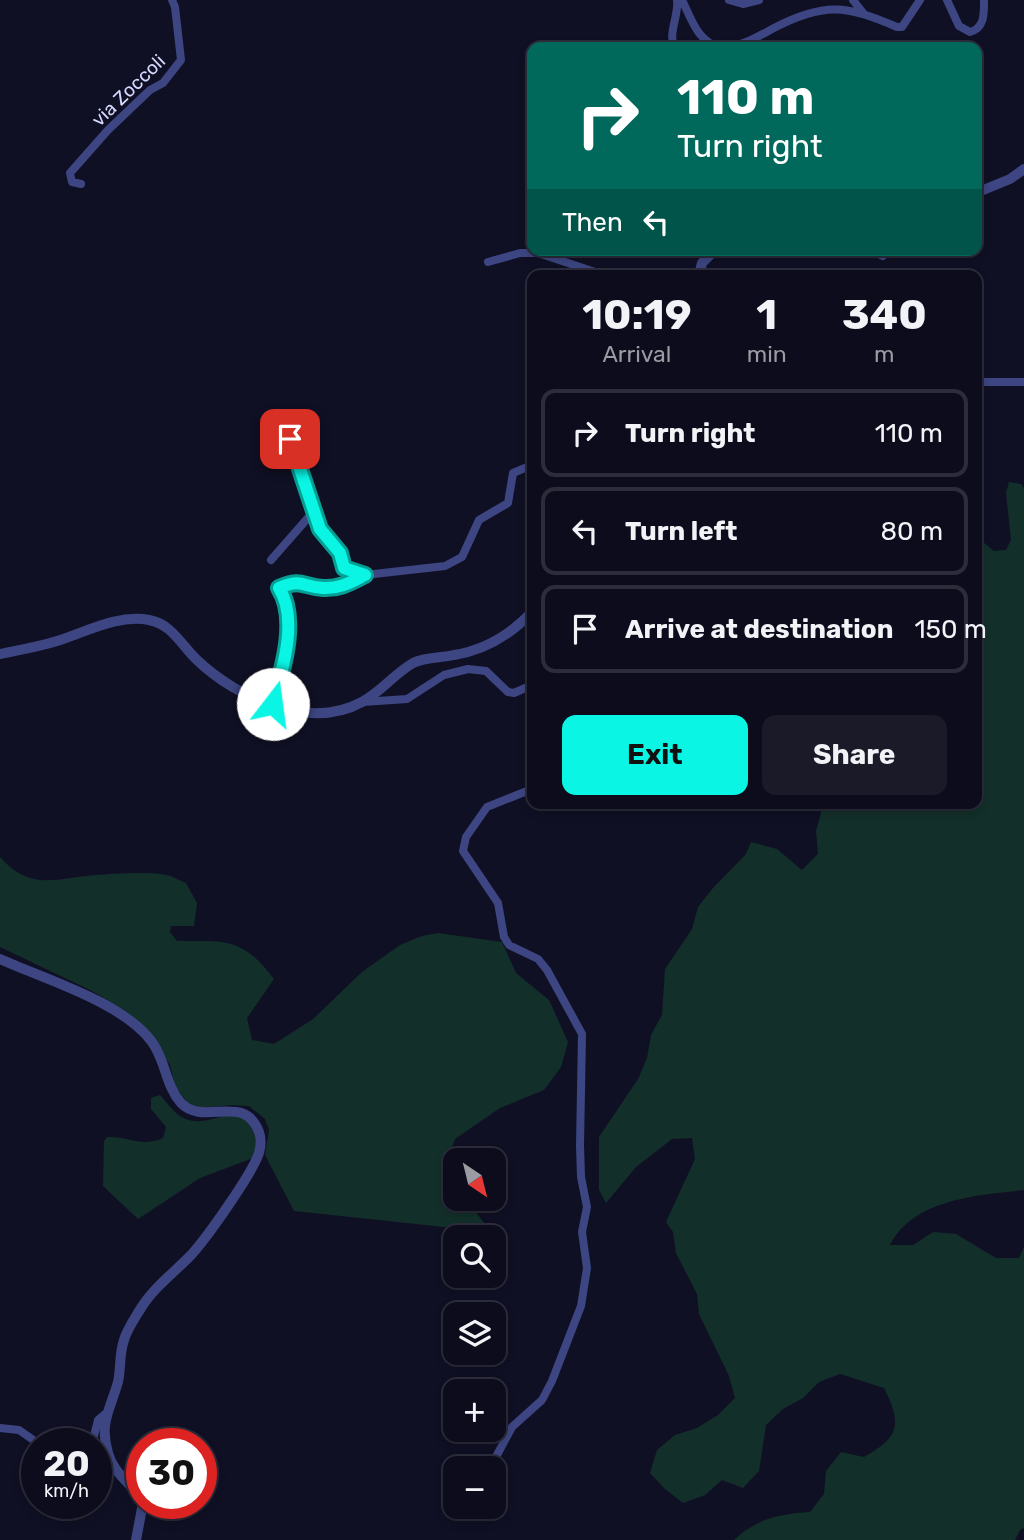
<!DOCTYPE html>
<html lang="en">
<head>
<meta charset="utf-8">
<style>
  :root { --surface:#0c0c1c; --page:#1a1a29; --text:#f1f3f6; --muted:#9a9ba3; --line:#2c2c3b; --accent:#0af5e4 }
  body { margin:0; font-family:Rubik,sans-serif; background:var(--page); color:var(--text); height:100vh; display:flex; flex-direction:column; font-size:26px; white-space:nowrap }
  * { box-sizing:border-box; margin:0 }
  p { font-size:23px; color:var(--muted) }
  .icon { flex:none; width:38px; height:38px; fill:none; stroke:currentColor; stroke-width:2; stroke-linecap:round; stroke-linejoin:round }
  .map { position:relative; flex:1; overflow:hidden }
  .sheet { position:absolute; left:527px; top:270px; width:455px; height:539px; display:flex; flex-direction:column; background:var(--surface); border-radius:14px; box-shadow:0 4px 10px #0003,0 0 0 2px var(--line) }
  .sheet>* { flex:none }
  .guide { position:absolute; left:527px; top:42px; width:455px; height:214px; border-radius:14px; box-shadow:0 4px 10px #0003,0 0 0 2px var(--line); background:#00695c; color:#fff; overflow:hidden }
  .needle { width:46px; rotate:145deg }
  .fabs { position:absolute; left:443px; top:1148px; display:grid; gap:14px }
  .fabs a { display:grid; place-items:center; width:63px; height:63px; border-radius:14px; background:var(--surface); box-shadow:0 4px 10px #0003,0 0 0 2px var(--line); font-size:35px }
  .speed { position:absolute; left:21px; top:1428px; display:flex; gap:14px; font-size:35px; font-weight:700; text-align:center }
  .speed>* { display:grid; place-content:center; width:91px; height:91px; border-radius:50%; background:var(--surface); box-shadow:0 4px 10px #0003,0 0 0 2px var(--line); line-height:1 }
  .speed small { font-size:18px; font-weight:400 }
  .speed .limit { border:10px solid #d22; background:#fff; color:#111 }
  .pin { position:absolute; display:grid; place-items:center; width:60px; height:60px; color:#fff; margin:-30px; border-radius:14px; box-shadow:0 4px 10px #0006 }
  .me { position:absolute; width:77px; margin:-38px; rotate:15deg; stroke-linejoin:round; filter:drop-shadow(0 0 5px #0008) }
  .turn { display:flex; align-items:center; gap:24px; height:147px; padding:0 35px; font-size:32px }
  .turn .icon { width:91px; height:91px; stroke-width:2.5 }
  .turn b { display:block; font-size:49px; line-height:60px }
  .then { display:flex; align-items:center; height:66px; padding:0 35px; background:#0003; gap:14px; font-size:26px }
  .eta { display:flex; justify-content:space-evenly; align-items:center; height:119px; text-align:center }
  .eta b { font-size:42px; font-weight:700; line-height:49px }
  .action { display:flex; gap:14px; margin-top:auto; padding:14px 35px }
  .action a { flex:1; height:80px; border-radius:14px; background:var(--accent); color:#111; font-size:28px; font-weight:700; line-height:80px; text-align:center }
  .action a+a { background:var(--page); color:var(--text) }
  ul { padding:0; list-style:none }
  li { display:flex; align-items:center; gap:21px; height:88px; margin:0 14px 10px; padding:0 21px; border:4px solid var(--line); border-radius:14px }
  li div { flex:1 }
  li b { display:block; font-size:26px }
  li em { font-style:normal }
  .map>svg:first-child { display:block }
  .green { fill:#132f29 }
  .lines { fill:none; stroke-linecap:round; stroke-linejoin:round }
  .minor { stroke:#3d4682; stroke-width:8 }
  .tertiary { stroke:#3d4682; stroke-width:10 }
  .route-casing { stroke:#069f94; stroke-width:18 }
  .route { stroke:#0af5e4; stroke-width:12 }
  .labels { text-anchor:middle; stroke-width:7; stroke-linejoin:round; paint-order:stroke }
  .street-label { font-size:19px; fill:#d5d8fd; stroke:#101025 }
</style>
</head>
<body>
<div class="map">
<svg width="1024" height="1540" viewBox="0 0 1024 1540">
  <rect width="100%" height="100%" fill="#101025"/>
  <path class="green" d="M1009,482L1021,484L1024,488V1190C978,1195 913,1199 890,1245H913L933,1232L956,1234L996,1258H1019L1024,1247V1528L1020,1530L1015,1540H734C756,1519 779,1514 810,1512L824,1494L826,1471L841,1452L864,1457C900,1437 902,1424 884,1388L840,1374L819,1382L803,1398L783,1409L766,1425L759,1471L743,1488L722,1480L705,1495L683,1503L665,1489L650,1473L657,1450L675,1435L697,1428L718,1415L735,1398L729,1376L699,1314L697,1294L676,1253L673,1232L666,1222L695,1159L692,1138L672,1139L636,1167L606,1203L599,1190V1137L638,1079L647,1058L651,1035L662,1015L665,969L692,929L698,907L713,888L746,854L751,842L777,849L802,870L818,854L816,831L822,809L830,803H976L977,537L994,551L1006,550L1011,540L1006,493Z
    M0,857C31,892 56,878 95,875C112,874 150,871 166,875C172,876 179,880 186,883L197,903L194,926H171L170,932L177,941C226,941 242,937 274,979L247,1018L252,1040L274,1044L313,1019L362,972L400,945L422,936L438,933L502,942L516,973L549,1000L568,1042L561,1067L544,1090L500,1108L455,1139L445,1169L455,1183V1199H466L491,1232L294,1211L265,1155L269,1130L265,1119L249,1106L232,1105L199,1108L187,1102L175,1086L170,1065L145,1027L126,1011L92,991L0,947Z
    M160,1095C170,1106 178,1120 195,1121C206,1122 217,1117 228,1115C252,1113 261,1139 253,1158L200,1178L138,1219L103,1186L104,1141L107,1137C130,1136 140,1148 163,1138L166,1127L151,1109V1098Z"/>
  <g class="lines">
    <path class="minor" d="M682,0C691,18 698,43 720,47
      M729,0L743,4L759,0
      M853,0L863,13
      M947,0L959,26L970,32C985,28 984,13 984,0
      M674,47C668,32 679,16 677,0
      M729,47C746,44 759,36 774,28C824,2 846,5 897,27H902L920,0
      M81,184L72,182L70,173L108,130L150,90L163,83L181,60L175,7L172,0
      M870,250L883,256V250
      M803,252L816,250
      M488,262L520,253H538L604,275
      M981,382H1024
      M265,431L290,439L320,529L340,553L344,568L365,575L445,566L462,557L479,520L508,503L513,473L532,465
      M271,560L314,511
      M363,702L407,699L444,675L468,669L486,671L508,692L514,693L532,685
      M273,704C282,670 299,621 280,588C302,578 303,587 323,588C339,589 351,582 365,575
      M0,1428L19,1430L39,1444
      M92,1444L98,1420L105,1414
      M490,1468L512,1427L542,1400L552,1381L581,1306L587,1268L582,1232L587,1207L581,1177L580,1145L582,1034L547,970L538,959L509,945L504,937L498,903L463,851L466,837L487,807L532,789"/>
    <path class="tertiary" d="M976,193L1010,179L1024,169
      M699,275L702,263L715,250
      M0,654C19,650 38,647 57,641C86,632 118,614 149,620C172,624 181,645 197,660C237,698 309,731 362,702C381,692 394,674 413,663C425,657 441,658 454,655C485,650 511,634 532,612
      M0,959C44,979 123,1002 152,1042C166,1061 165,1085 181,1103C204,1127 244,1092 259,1132C261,1138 261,1146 259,1153C252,1174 208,1236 192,1254C175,1272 154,1287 141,1308C135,1318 127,1329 124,1340C119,1354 121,1369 118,1382C110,1410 99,1423 108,1453C113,1473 131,1483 142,1500
      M136,1540L143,1503"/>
  </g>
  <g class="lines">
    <g class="route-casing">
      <path id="route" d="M273,704C282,671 299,619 279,588C302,578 303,587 323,588C340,589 351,582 365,575L344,568L340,553L320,529L290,439"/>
    </g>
    <use href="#route" class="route"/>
  </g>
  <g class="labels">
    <g class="street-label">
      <text transform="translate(128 90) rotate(-44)" y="7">via Zoccoli</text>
    </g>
  </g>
</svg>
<div class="fabs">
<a><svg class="needle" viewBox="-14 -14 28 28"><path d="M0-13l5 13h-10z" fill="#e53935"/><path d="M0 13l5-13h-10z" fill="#9a9ba3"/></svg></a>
<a><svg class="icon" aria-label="search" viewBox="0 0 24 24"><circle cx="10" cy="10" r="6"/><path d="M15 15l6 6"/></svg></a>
<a><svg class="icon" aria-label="layers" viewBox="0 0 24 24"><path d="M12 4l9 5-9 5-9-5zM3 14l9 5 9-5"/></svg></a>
<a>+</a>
<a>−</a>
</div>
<div class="speed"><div>20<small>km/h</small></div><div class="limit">30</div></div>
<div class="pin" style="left:290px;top:439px;background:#d93025"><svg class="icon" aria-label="arrive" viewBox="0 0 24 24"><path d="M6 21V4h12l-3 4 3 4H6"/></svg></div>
<svg class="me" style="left:273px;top:704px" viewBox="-20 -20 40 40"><circle r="19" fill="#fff"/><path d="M0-13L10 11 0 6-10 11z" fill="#0af5e4"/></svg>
<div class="guide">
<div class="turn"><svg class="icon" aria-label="right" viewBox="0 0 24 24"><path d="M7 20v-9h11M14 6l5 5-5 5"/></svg><div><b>110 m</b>Turn right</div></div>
<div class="then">Then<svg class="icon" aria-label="left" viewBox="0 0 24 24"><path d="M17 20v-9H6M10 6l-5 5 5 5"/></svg></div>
</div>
<section class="sheet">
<div class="eta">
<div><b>10:19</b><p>Arrival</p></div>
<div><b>1</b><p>min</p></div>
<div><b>340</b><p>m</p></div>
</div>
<ul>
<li><svg class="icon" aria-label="right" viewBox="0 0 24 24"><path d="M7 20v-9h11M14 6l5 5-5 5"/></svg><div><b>Turn right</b></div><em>110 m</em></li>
<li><svg class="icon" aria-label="left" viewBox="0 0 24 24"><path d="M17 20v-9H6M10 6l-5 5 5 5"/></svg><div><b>Turn left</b></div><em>80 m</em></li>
<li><svg class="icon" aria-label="arrive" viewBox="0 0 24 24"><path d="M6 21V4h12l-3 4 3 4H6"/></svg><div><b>Arrive at destination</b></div><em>150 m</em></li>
</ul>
<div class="action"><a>Exit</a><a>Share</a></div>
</section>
</div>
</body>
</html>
